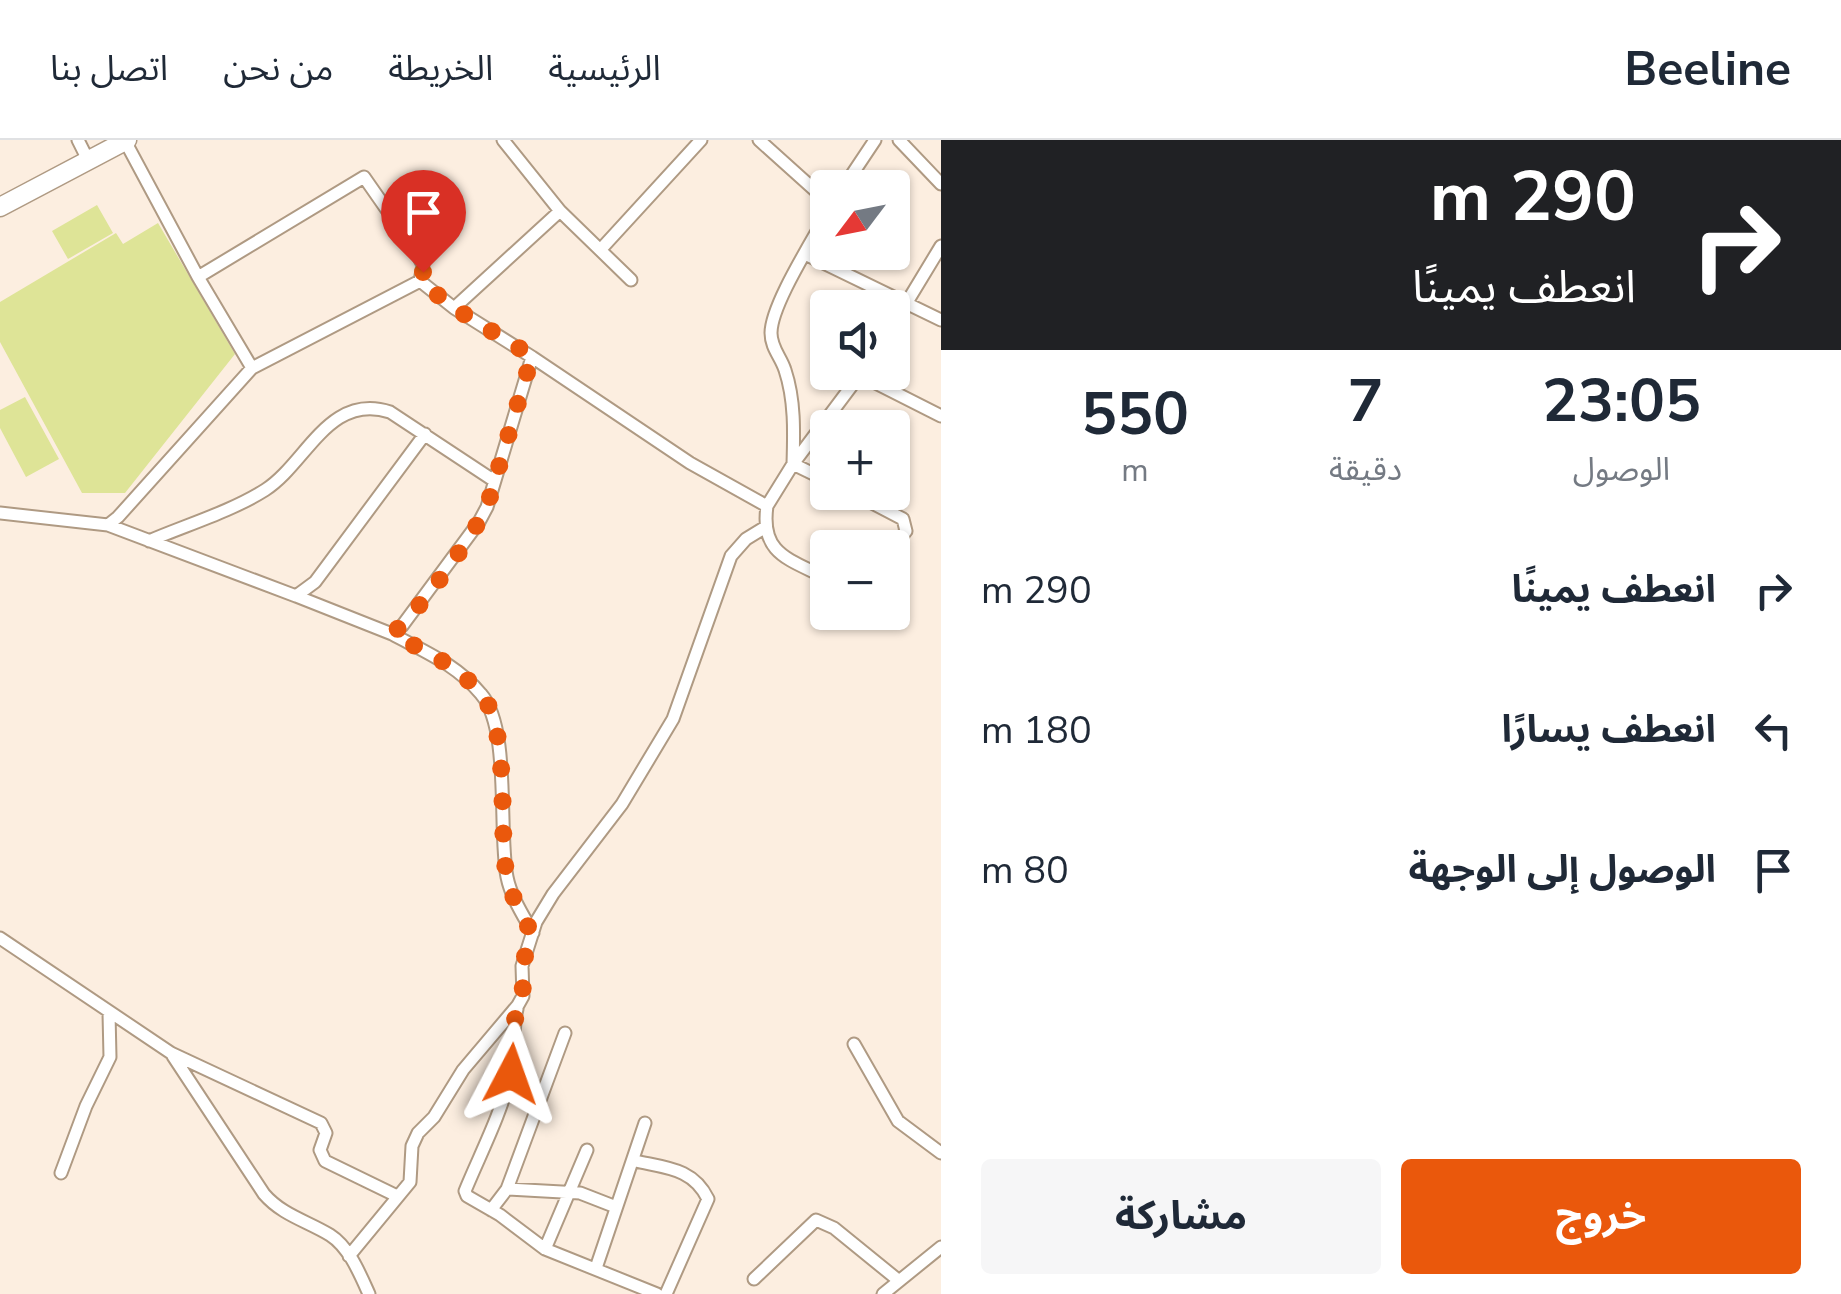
<!DOCTYPE html>
<html lang="ar">
<head>
<meta charset="utf-8">
<style>
  :root { --surface:#fff; --page:#f6f6f7; --text:#1f2937; --muted:#747a83; --line:#e0e1e3; --accent:#ea580c }
  body { margin:0; font-family:"Nunito Sans","Noto Sans Arabic",sans-serif; background:var(--page); color:var(--text); direction:rtl; height:100vh; display:flex; flex-direction:column; font-size:38px; white-space:nowrap }
  * { box-sizing:border-box; margin:0 }
  p { font-size:32px; color:var(--muted) }
  .icon { flex:none; width:55px; height:55px; fill:none; stroke:currentColor; stroke-width:2; stroke-linecap:round; stroke-linejoin:round }
  .map { position:relative; flex:1; overflow:hidden; direction:ltr }
  .drawer { display:flex; flex-direction:column; background:var(--surface); width:900px }
  .drawer>* { flex:none }
  .banner { background:#202124; color:#fff; overflow:hidden }
  .needle { width:65px; rotate:238deg }
  .buttons { position:absolute; left:810px; top:30px; display:grid; gap:20px }
  .buttons a { display:grid; place-items:center; width:100px; height:100px; border-radius:10px; background:var(--surface); box-shadow:0 2px 8px #0004; font-size:50px }
  .pin { position:absolute; display:grid; place-items:center; width:85px; height:85px; color:#fff; margin:-102px -42px; border-radius:50% 50% 50% 0; rotate:-45deg; box-shadow:0 0 10px #0007 }
  .pin .icon { rotate:45deg }
  .me { position:absolute; width:110px; margin:-55px; rotate:4deg; stroke-linejoin:round; filter:drop-shadow(0 0 8px #0008) }
  .turn { display:flex; align-items:center; gap:35px; height:210px; padding:0 40px; font-size:45px }
  .turn .icon { width:130px; height:130px; stroke-width:2.5 }
  .turn b { display:block; font-size:70px; line-height:85px }
  .eta { display:flex; justify-content:space-evenly; align-items:center; height:170px; text-align:center }
  .eta b { font-size:60px; font-weight:700; line-height:70px }
  .button { display:flex; gap:20px; margin-top:auto; padding:20px 40px }
  .button a { flex:1; height:115px; border-radius:10px; background:var(--accent); color:#fff; font-size:40px; font-weight:700; line-height:115px; text-align:center }
  .button a+a { background:var(--page); color:var(--text) }
  ul { padding:0; list-style:none }
  li { display:flex; align-items:center; gap:30px; height:140px; padding:0 40px }
  li div { flex:1 }
  li b { display:block; font-size:38px }
  li em { font-style:normal }
  header { display:flex; align-items:center; gap:60px; box-sizing:border-box; height:140px; padding:0 50px; background:var(--surface); border-bottom:2px solid var(--line) }
  header strong { font-size:48px }
  nav { display:flex; gap:55px; margin-inline-start:auto; font-size:35px }
  main { display:flex; flex:1; min-height:0 }
  .map>svg:first-child { display:block }
  .green { fill:#dee497 }
  .lines { fill:none; stroke-linecap:round; stroke-linejoin:round }
  .street-casing { stroke:#af9a83; stroke-width:15 }
  .secondary-casing { stroke:#af9a83; stroke-width:21 }
  .street { stroke:#fff; stroke-width:11 }
  .secondary { stroke:#fff; stroke-width:18 }
  .route { stroke:#ea580c; stroke-width:18; stroke-dasharray:0 32.4 }
</style>
</head>
<body>
<header>
<strong>Beeline</strong>
<nav><a>الرئيسية</a><a>الخريطة</a><a>من نحن</a><a>اتصل بنا</a></nav>
</header>
<main>
<section class="drawer">
<div class="banner">
<div class="turn"><svg class="icon" aria-label="right" viewBox="0 0 24 24"><path d="M7 20v-9h11M14 6l5 5-5 5"/></svg><div><b>290 m</b>انعطف يمينًا</div></div>
</div>
<div class="eta">
<div><b>23:05</b><p>الوصول</p></div>
<div><b>7</b><p>دقيقة</p></div>
<div><b>550</b><p>m</p></div>
</div>
<ul>
<li><svg class="icon" aria-label="right" viewBox="0 0 24 24"><path d="M7 20v-9h11M14 6l5 5-5 5"/></svg><div><b>انعطف يمينًا</b></div><em>290 m</em></li>
<li><svg class="icon" aria-label="left" viewBox="0 0 24 24"><path d="M17 20v-9H6M10 6l-5 5 5 5"/></svg><div><b>انعطف يسارًا</b></div><em>180 m</em></li>
<li><svg class="icon" aria-label="arrive" viewBox="0 0 24 24"><path d="M6 21V4h12l-3 4 3 4H6"/></svg><div><b>الوصول إلى الوجهة</b></div><em>80 m</em></li>
</ul>
<div class="button"><a>خروج</a><a>مشاركة</a></div>
</section>
<div class="map">
<svg width="941" height="1154" viewBox="0 0 941 1154">
  <rect width="100%" height="100%" fill="#fceee0"/>
  <path class="green" d="M97,65L113,93L68,119L52,91Z
    M158,83L235,214L125,353H82L0,202V162L116,93L123,104Z
    M25,257L59,319L26,337L0,288V270Z"/>
  <g class="lines">
    <g class="street-casing">
      <path id="street" d="M78,0L88,20
        M503,0L560,71L631,140
        M759,0L828,62
        M899,0L941,44
        M125,1L198,137L252,228L420,141L454,168L532,217L487,367L479,382L402,486L392,494L296,456
        M843,48L875,0
        M828,72C813,100 771,165 771,193C771,208 781,217 785,230C795,260 794,292 793,324L828,341
        M602,108L701,0
        M805,114L941,180
        M198,137L364,37L415,110L423,125L420,141
        M454,168L560,71
        M892,187L941,106
        M532,217L690,323L767,366L793,324L862,232
        M860,235L941,276
        M851,352L903,379L906,391L892,409
        M767,366C760,415 790,419 828,439
        M0,373L108,385L118,377L252,228
        M108,385L296,456L315,442L425,294
        M149,401C186,385 230,372 265,350C306,324 329,252 390,272L493,340
        M392,494C425,512 456,524 481,554C511,588 498,692 507,737C511,757 523,775 533,793
        M0,798L171,913L321,983L326,993L320,1010L325,1021L397,1056
        M517,869C512,890 516,911 511,932C501,975 481,1012 465,1051L467,1056L500,1075L545,1109L657,1154
        M854,904L898,981L941,1013
        M173,916L264,1054C282,1075 307,1081 330,1095C349,1107 360,1134 369,1154
        M635,1021C666,1028 693,1028 708,1059L666,1154
        M61,1033L86,966L110,917L109,873
        M507,1049L565,893
        M491,1070L507,1049L580,1053L616,1067
        M545,1109L587,1010
        M349,1116L410,1042L412,1006L418,993L434,977L463,930L518,865L523,856L522,826L536,782L553,754L622,664L673,579L731,416L746,399L764,388
        M596,1128L645,983
        M754,1139L816,1080L834,1088L898,1140
        M883,1154L941,1107"/>
    </g>
    <g class="secondary-casing">
      <path id="secondary" d="M0,67L127,0"/>
    </g>
    <use href="#street" class="street"/>
    <use href="#secondary" class="secondary"/>
  </g>
  <g class="lines">
    <path class="route" d="M423,132L420,141L454,168L532,216L487,367C469,402 421,469 392,494C426,512 456,524 481,554C511,588 498,693 507,737C511,757 523,776 532,794L522,826L523,856L515,874L516,906L511,934"/>
  </g>
</svg>
<div class="buttons">
<a><svg class="needle" viewBox="-14 -14 28 28"><path d="M0-13l5 13h-10z" fill="#e53935"/><path d="M0 13l5-13h-10z" fill="#747a83"/></svg></a>
<a><svg class="icon" aria-label="sound" viewBox="0 0 24 24"><path d="M4 9h4l5-4v14l-5-4H4zM17 9q2 3 0 6"/></svg></a>
<a>+</a>
<a>−</a>
</div>
<div class="pin" style="left:423px;top:132px;background:#d93025"><svg class="icon" aria-label="arrive" viewBox="0 0 24 24"><path d="M6 21V4h12l-3 4 3 4H6"/></svg></div>
<svg class="me" style="left:511px;top:934px" viewBox="-20 -20 40 40"><path d="M0-17L14 15 0 8-14 15z" fill="#ea580c" stroke="#fff" stroke-width="4"/></svg>
</div>
</main>
</body>
</html>
